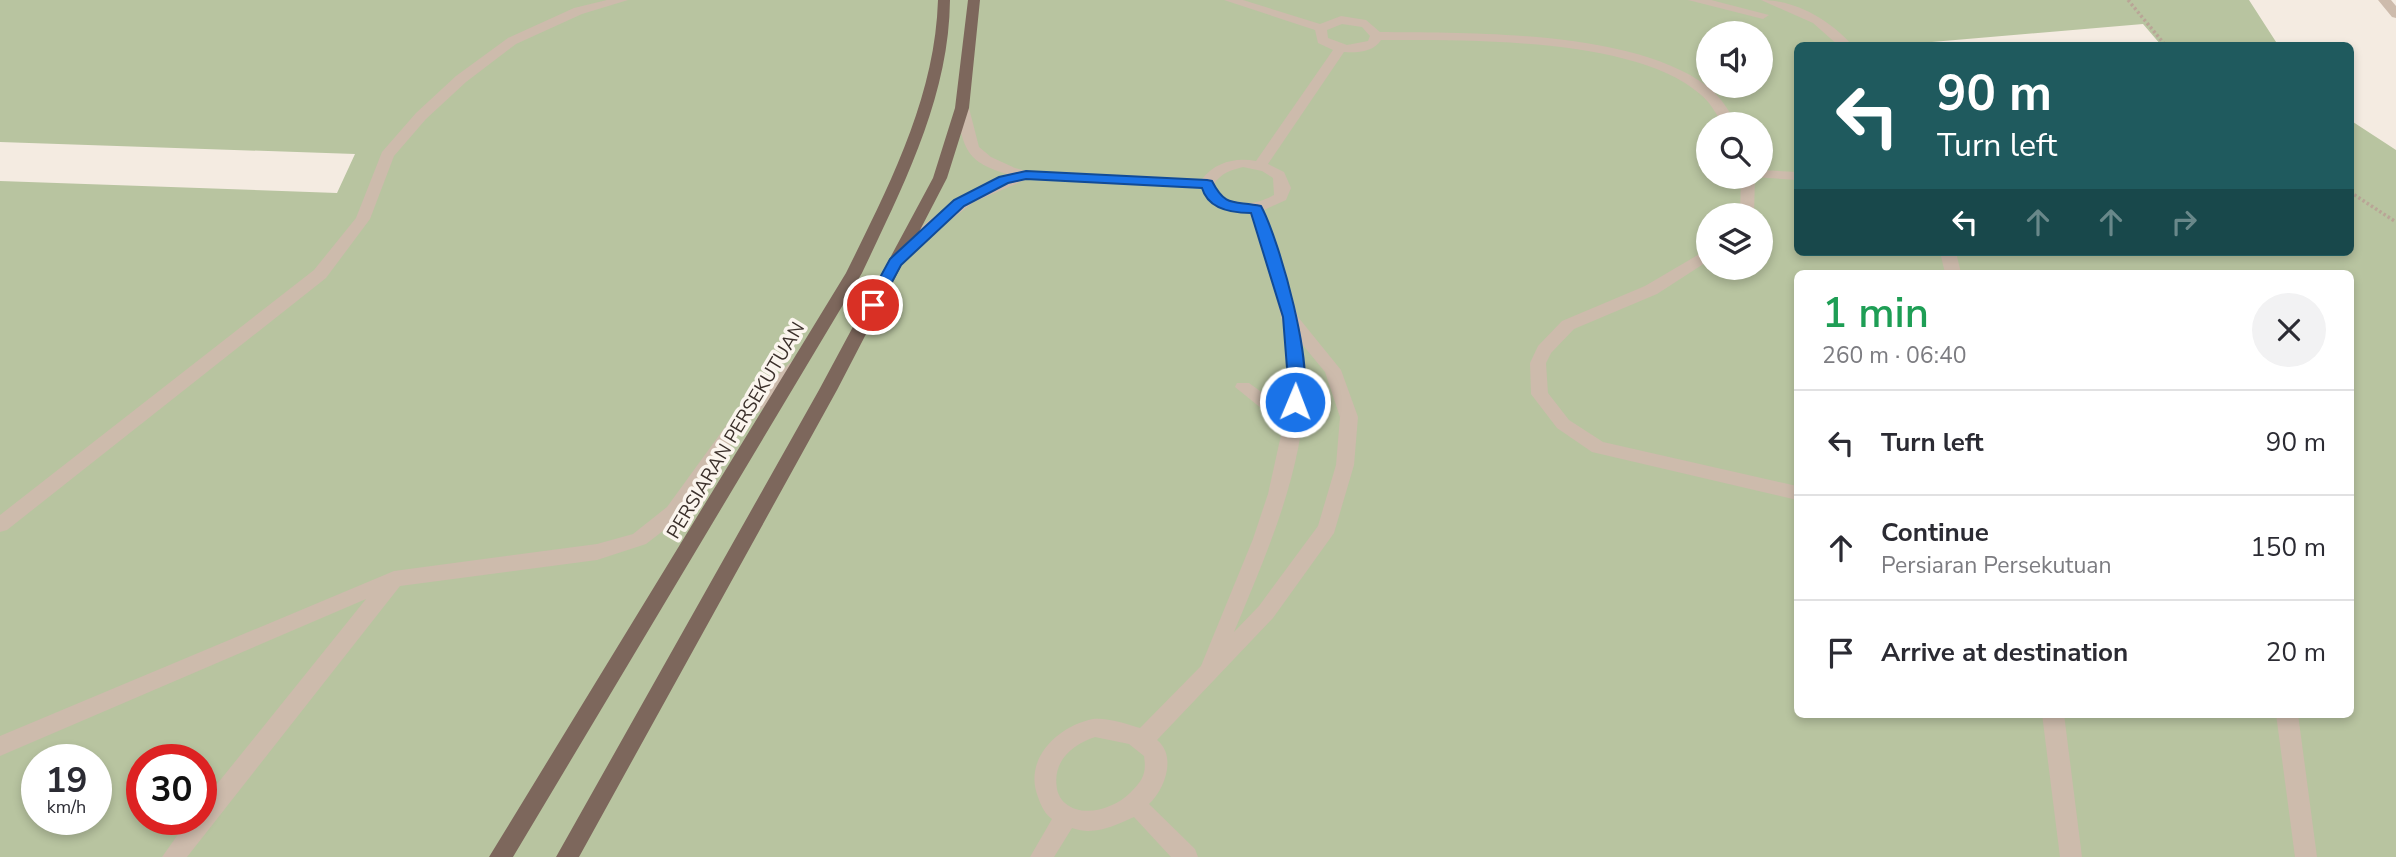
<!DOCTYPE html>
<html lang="en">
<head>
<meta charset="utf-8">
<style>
  :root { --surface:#fff; --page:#f2f2f3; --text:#2b2b33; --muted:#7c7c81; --line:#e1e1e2 }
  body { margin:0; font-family:"Nunito Sans",sans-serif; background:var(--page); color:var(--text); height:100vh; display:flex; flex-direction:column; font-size:26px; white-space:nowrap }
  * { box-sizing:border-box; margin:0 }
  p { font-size:23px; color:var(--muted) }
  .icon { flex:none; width:38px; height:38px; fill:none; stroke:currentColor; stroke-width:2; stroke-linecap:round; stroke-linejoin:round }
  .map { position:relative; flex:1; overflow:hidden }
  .side { position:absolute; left:1794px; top:270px; width:560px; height:448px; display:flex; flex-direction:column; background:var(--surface); border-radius:10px; box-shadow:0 4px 10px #0003 }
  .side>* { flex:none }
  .hud { position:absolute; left:1794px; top:42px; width:560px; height:214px; border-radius:10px; box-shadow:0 4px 10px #0003; background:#1f5a5e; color:#fff; overflow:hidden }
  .buttons { position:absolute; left:1696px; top:21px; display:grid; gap:14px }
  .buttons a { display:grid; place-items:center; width:77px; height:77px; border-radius:50%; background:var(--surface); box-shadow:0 4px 10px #0003; font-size:35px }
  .speed { position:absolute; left:21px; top:744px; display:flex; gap:14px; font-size:35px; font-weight:700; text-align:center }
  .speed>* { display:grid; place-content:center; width:91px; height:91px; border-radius:50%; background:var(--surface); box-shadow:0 4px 10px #0003; line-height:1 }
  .speed small { font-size:18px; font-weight:400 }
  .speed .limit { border:10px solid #d22; background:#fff; color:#111 }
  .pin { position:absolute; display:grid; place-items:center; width:60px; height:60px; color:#fff; margin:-30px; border:4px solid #fff; border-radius:50%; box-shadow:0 2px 7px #0007 }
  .me { position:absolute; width:77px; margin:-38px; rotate:1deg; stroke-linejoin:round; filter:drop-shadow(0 0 5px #0008) }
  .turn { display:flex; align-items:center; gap:24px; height:147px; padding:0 28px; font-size:32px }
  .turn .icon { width:91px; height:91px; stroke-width:2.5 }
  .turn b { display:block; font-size:49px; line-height:60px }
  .lanes { display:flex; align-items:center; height:66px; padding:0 28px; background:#0003; justify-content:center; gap:35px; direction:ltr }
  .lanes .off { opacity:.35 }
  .round { display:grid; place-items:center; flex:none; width:74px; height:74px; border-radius:37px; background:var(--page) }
  .headline { display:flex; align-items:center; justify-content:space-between; height:119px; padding:0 28px }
  h1 { font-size:42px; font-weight:600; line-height:52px; color:#1e9e55 }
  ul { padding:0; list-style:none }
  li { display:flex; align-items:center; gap:21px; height:105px; padding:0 28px; border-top:2px solid var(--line) }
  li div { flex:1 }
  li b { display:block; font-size:26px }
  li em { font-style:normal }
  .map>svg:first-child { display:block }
  .green { fill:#b8c4a0; fill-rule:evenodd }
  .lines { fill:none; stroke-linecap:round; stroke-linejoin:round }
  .path { stroke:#b9a596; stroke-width:3.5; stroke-dasharray:2.5 2.5; stroke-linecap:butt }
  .minor { fill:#cdbbac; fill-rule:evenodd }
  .major { fill:#7d675c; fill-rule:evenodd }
  .route { fill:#1a73e8; stroke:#114b97; stroke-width:2 }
  .labels { text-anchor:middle; stroke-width:7; stroke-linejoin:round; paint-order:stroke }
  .street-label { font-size:19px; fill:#3b302b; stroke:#fbf5ee }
</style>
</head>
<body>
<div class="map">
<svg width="2396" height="857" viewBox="0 0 2396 857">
  <rect width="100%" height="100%" fill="#f4ebe1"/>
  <path class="green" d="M0,0H2249L2278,45H2161L2143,24L1897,45L1797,46V252H2350V120L2396,150V857H0V181L337,193L355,154L0,142ZM1708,33H1760V86H1708ZM1708,124H1760V177H1708ZM1708,215H1760V268H1708ZM1797,273H2350V714H1797ZM37,760H96V819H37ZM142,760H201V819H142Z"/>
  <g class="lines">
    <path class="path" d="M2128,0L2166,46
      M2350,192L2396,222"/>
    <path class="minor" d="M607,0H628L582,14L516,44L466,82L426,119L394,156L370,219L326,278L7,530L0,532V515L314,270L356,218L382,152L416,113L456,76L508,38L574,8Z
      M1224,0H1243L1320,24L1341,16L1366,20L1380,32C1471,33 1632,30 1707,86C1720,96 1729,110 1736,124H1722C1716,113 1710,102 1700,94C1635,37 1465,40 1381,40C1374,52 1357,53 1344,52L1268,164L1284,172L1291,188L1286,200L1264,210L1298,317L1341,370L1358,417L1354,465L1334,533L1273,618L1157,740C1177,756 1165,789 1149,804L1195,849L1198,857H1171L1134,817C1114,826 1094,836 1072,828L1054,857H1030L1052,819C1045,814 1041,806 1038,797C1023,759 1058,726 1093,719C1105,717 1128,724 1140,728L1201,666L1253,539L1268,494L1283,426L1235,387L1237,383H1249L1286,410C1297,342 1270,277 1250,213C1229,213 1211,208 1202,188L1027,179L974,202L944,225L900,266H890L887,262C912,228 970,187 1010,175C965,162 965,150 955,108L957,105H967L969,108L979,147L991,157L1015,168L1026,171L1202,179C1215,162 1236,157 1256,161L1333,50L1318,43L1315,30ZM1342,24L1362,27L1370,36L1368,41L1347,45L1328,38L1327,30ZM1243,167L1262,171L1273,178L1274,195C1253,207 1226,209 1214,184C1221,173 1231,170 1243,167ZM1302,344L1325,372L1340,417L1336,465L1318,526L1259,606L1234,632C1271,543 1317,442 1302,344ZM1095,737L1129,744L1144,756C1147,774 1142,781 1130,793C1115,808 1083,819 1065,803C1061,800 1058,794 1057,789C1052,761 1072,745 1095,737Z
      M1688,0H1711L1769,15L1763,19Z
      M1761,0C1796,0 1830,20 1853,46H1839L1813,23Z
      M2378,0H2391L2396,6V18L2392,17Z
      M1760,170L1797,172V180L1755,177L1754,215H1740L1741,177H1760Z
      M1708,249V261L1657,294L1574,329L1551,353L1546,363L1548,393L1569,420L1603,442L1797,486V500L1592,452L1557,428L1531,394L1530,363L1538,346L1562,321L1645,286Z
      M1940,252H1956L1961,273H1945Z
      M797,360L805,366L803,370L743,427L681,517L646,544L597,560L400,586L187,857H162L189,819H201V804L366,599L0,756V736L394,571L597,544L633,534L667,507L731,419L791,362Z
      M2042,714H2064L2082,857H2060Z
      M2276,714H2298L2317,857H2295Z"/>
    <path class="major" d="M938,0H950C949,98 903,186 862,273L513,857H489L846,273C889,186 935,98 938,0Z
      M968,0H980L969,108L947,178L837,390L579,857H556L819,390L933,178L955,108Z"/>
  </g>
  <path class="route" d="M1026,171L1207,180L1212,181C1226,209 1235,200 1261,206C1279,239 1317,372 1301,406H1290L1283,317L1251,213C1232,213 1208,209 1202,188L1026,179L1008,183L964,206L901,265L878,308H868L865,305L890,259L954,200L999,177Z"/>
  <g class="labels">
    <g class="street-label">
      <text transform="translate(735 430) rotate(-59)" y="7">PERSIARAN PERSEKUTUAN</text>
    </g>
  </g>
</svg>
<div class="buttons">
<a><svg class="icon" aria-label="sound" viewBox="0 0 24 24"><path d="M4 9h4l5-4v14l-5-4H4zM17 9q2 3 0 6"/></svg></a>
<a><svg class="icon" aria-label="search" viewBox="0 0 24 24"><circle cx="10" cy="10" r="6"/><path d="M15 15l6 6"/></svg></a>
<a><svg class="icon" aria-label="layers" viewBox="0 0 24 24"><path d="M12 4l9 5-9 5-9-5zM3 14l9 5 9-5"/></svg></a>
</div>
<div class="speed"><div>19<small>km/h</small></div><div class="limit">30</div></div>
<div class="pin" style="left:873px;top:305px;background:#d93025"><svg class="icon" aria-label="arrive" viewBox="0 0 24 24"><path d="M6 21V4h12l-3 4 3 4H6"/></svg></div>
<svg class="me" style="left:1295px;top:402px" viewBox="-20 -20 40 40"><circle r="17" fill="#1a73e8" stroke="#fff" stroke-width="3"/><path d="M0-11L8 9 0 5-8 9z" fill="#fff"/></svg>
<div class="hud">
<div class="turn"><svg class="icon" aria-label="left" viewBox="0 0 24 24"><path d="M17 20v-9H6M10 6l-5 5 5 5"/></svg><div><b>90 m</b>Turn left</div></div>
<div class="lanes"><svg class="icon" aria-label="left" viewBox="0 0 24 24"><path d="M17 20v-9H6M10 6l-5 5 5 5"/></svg><svg class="icon off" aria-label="ahead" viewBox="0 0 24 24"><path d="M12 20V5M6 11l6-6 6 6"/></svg><svg class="icon off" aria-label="ahead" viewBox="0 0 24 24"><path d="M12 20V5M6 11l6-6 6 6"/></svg><svg class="icon off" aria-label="right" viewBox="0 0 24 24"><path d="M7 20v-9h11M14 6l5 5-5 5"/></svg></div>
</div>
<section class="side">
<div class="headline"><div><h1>1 min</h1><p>260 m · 06:40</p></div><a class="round"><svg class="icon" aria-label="close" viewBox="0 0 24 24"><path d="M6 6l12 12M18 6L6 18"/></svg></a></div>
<ul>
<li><svg class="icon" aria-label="left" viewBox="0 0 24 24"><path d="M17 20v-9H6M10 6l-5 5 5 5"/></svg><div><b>Turn left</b></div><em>90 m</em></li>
<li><svg class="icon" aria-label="ahead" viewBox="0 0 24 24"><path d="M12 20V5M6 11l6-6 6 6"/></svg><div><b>Continue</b><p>Persiaran Persekutuan</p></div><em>150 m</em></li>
<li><svg class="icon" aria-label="arrive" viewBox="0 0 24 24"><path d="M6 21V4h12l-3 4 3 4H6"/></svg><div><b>Arrive at destination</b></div><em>20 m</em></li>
</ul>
</section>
</div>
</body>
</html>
